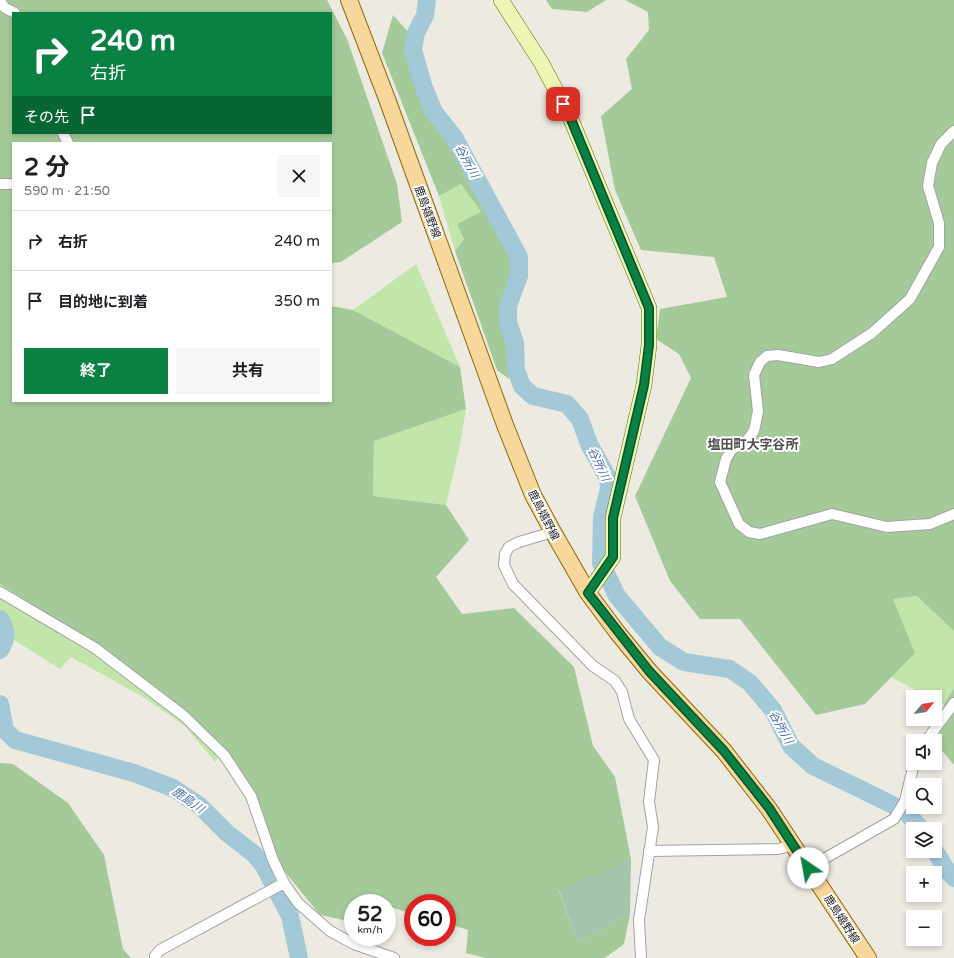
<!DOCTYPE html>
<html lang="ja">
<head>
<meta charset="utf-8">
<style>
  :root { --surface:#fff; --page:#f6f6f6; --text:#202124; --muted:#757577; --line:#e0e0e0; --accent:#0b8043 }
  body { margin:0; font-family:"Varela Round","Noto Sans JP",sans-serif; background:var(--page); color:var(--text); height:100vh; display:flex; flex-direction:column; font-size:15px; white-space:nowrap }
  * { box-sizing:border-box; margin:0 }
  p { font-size:13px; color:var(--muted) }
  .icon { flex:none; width:22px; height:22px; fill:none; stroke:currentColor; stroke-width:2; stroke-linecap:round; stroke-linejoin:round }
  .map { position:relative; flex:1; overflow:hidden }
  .details { position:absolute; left:12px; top:142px; width:320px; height:260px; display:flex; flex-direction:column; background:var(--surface); border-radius:0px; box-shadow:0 2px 6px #0003 }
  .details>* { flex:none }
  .guide { position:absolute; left:12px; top:12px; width:320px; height:122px; border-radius:0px; box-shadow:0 2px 6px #0003; background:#0b8043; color:#fff; overflow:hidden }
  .needle { width:26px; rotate:60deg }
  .controls { position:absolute; left:906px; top:690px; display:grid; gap:8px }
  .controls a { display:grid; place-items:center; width:36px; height:36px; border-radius:0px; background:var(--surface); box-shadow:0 2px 6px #0003; font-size:20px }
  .speed { position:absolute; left:344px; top:894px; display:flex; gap:8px; font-size:20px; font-weight:700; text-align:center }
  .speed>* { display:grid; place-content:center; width:52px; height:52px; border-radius:50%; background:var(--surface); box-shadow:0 2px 6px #0003; line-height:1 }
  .speed small { font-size:10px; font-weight:400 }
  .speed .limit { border:6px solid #d22; background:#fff; color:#111 }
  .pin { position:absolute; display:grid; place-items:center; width:34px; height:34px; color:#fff; margin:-17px; border-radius:8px; box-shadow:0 2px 6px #0006 }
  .me { position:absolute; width:44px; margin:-22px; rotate:327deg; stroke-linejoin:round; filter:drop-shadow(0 0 3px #0008) }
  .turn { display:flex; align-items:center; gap:14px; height:84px; padding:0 12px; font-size:18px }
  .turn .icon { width:52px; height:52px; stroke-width:2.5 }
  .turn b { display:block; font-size:28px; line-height:34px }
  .then { display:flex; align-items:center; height:38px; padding:0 12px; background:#0003; gap:8px; font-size:15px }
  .round { display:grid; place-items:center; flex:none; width:42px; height:42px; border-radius:0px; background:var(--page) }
  .head { display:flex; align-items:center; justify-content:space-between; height:68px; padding:0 12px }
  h1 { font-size:24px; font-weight:700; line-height:30px }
  .button { display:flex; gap:8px; margin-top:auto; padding:8px 12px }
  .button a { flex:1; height:46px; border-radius:0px; background:var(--accent); color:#fff; font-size:16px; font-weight:700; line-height:46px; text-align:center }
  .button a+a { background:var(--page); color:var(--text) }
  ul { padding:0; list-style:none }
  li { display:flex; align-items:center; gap:12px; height:60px; padding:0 12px; border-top:1px solid var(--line) }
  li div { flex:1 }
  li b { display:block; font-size:15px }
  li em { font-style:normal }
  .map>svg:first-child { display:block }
  .grass { fill:#c2e5a9 }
  .forest { fill:#a3ca98; fill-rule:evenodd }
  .cemetery { fill:#a4c5ab }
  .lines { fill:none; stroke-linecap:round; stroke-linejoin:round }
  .river { stroke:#a3c9d9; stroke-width:18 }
  .street-casing { stroke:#a3a3a3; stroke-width:12 }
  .secondary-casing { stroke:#5a6c09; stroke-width:16 }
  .primary-casing { stroke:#8d6a07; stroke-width:18 }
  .street { stroke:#fff; stroke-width:10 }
  .secondary { stroke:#eef6b6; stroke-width:15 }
  .primary { stroke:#f7d79c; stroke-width:16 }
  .route-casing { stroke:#07532c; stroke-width:10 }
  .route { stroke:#0b8043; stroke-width:7 }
  .labels { text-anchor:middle; stroke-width:4; stroke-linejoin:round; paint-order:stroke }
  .street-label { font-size:11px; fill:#1c1c1c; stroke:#fff }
  .water-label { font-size:12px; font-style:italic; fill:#4d73a6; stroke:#fff }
  .quarter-label { font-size:13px; font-weight:bold; fill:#4f4f4f; stroke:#fff }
</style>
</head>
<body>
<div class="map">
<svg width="954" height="958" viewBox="0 0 954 958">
  <rect width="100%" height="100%" fill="#edeae2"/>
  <path class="grass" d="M461,184L481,212L455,251L439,196Z
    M416,264L460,367L353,310Z
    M466,409L460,445L446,505L373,496L374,441Z
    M0,584L104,649L225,749L215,762L185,726L143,697L71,657L60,669L0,631Z
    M917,596L954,631V688L944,704L935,700V697H929L891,677L915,653L893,599Z"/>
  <path class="forest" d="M0,0H327L347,39L397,184L402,222L341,262L331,263V143H13V401H331V306L353,310L460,367L466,409L374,441L373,496L446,505L469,540L436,577L462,614L514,608L574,667L593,746L615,777L631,859L559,891L578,942L630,914L624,944L605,958H485L466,953L468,930L447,923V903H413V914L387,906V903H353V922L320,915L277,862L261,806L225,749L104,649L0,584ZM13,13H331V133H13Z
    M546,0H606L587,12L552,9Z
    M625,0H954V631L917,596L893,599L915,653L865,704L816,715L740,619H700L670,581L635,496L691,378L679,354L656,339L660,309L727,297L714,257L641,250L615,190L601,116L632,89L626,59L649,30L648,12Z
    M393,15L409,33L406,55L429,118L457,152L512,256V275L499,311L511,346L509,379L497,370L455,251L464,239L457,224L481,212L461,184L439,196L382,53Z
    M954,688V765L938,746L944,704Z
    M0,763L13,764L68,803L104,855L123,949L131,958H0Z"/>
  <path class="cemetery" d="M631,859L630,914L578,942L559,890Z"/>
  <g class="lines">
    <path class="river" d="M427,0L425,15L416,33L413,50L424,88L434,112L454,137L519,257V276L508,306V322L515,343L516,370L522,386L533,396L567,404L580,419L589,444L608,478L609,489L602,517L601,563L617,596L660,647L684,662L730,669L750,683L773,710L791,746L813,766L905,811L921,829
      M0,619C7,631 8,637 0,650
      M0,704L5,730L15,740L134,773L173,788L200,806L227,833L254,854L264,866L290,916L299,958
      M935,851L944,866L954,878"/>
    <g class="street-casing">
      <path id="street" d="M0,1L5,8L15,13
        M954,131L941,144L932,163L928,186L939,223V247L910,299L872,333L832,359L819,362L778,355L767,356L760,362L754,375L758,411L754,431L745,443L732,449L726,459L720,482L739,524L749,532L760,534L832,514L887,527L930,524L954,514
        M63,133L68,143
        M0,184H13
        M553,532L519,542L509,547L505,554L504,565L513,584L593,666L615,681L622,692L629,719L654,760L649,802L653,827L639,920L641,958
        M0,592L95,648L184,716L224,755L251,796L273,860L284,883L298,903L330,931L354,944L394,958
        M926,741L954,703
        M649,851L778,849L794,845
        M808,868L894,819L905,801L914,763
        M156,958L155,956L160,950L284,883"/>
    </g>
    <g class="secondary-casing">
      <path id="secondary" d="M501,0L542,64L570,117L649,308V345L644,385L613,518V557L588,593"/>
    </g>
    <g class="primary-casing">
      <path id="primary" d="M349,0L387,99L505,425L533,495L553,532L588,593L617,632L649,671L724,751L769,809L868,958"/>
    </g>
    <use href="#street" class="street"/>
    <use href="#secondary" class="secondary"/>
    <use href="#primary" class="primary"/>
  </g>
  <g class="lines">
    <g class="route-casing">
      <path id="route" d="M563,104L570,117L649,308V345L644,385L613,518V557L588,593L649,671L724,751L769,808L808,868"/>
    </g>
    <use href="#route" class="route"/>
  </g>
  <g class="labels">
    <g class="street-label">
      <text transform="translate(428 212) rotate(70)" y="4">鹿島嬉野線</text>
      <text transform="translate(544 515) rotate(63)" y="4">鹿島嬉野線</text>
      <text transform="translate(842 919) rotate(57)" y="4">鹿島嬉野線</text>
    </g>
    <g class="water-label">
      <text transform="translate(467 161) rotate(61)" y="4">谷所川</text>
      <text transform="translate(599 464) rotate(65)" y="4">谷所川</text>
      <text transform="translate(781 727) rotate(61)" y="4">谷所川</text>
      <text transform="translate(188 800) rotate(35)" y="4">鹿島川</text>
    </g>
    <g class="quarter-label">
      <text x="753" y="449">塩田町大字谷所</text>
    </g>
  </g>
</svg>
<div class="controls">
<a><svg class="needle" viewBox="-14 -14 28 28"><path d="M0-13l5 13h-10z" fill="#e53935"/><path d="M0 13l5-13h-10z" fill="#757577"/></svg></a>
<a><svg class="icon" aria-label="sound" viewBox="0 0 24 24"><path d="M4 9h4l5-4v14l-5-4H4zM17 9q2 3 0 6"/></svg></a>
<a><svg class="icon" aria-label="search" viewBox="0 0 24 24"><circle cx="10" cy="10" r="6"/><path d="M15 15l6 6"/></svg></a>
<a><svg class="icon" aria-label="layers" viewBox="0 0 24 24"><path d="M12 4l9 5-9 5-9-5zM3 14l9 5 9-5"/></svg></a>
<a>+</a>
<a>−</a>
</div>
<div class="speed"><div>52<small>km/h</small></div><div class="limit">60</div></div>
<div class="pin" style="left:563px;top:104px;background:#d93025"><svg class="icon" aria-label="arrive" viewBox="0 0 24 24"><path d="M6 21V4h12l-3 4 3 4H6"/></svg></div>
<svg class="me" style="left:808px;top:868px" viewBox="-20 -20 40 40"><circle r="19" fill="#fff"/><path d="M0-13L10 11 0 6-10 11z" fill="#0b8043"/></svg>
<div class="guide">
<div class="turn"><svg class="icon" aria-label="right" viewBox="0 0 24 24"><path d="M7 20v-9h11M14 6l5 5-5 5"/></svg><div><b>240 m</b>右折</div></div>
<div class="then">その先<svg class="icon" aria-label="arrive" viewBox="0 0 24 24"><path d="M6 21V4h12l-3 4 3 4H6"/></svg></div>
</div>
<section class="details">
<div class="head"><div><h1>2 分</h1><p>590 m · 21:50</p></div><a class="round"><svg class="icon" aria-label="close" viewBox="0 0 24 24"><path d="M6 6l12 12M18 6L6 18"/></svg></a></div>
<ul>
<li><svg class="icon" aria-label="right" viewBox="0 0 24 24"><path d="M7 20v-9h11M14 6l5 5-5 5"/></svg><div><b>右折</b></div><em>240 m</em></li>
<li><svg class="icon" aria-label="arrive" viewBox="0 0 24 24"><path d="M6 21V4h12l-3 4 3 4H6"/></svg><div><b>目的地に到着</b></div><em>350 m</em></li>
</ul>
<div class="button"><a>終了</a><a>共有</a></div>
</section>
</div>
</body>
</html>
